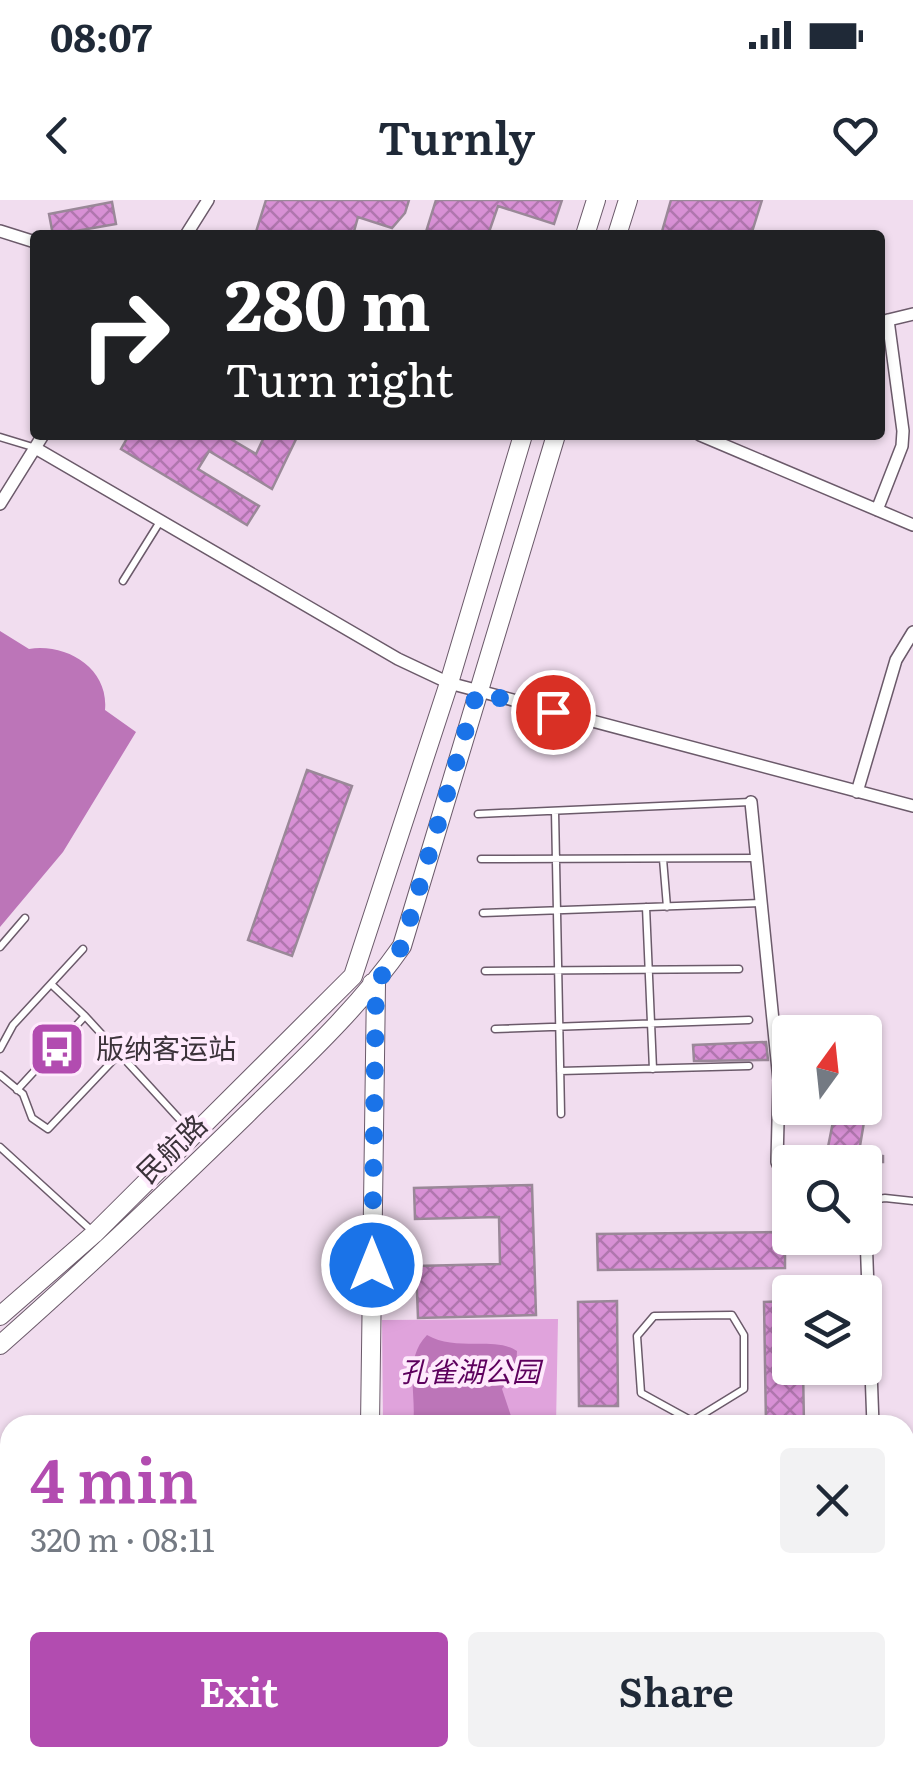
<!DOCTYPE html>
<html lang="en">
<head>
<meta charset="utf-8">
<style>
  :root { --surface:#fff; --page:#f2f2f3; --text:#1f2937; --muted:#747a83; --accent:#b24cb0 }
  body { margin:0; font-family:Literata,"Noto Sans SC",serif; background:var(--page); color:var(--text); height:100vh; display:flex; flex-direction:column; font-size:38px; white-space:nowrap }
  * { box-sizing:border-box; margin:0 }
  p { font-size:32px; color:var(--muted) }
  .icon { flex:none; width:55px; height:55px; fill:none; stroke:currentColor; stroke-width:2; stroke-linecap:round; stroke-linejoin:round }
  .map { position:relative; flex:1; overflow:hidden }
  .drawer { position:absolute; left:0px; top:1215px; width:915px; height:352px; display:flex; flex-direction:column; background:var(--surface); border-radius:30px 30px 0 0; box-shadow:0 2px 8px #0004 }
  .drawer>* { flex:none }
  .guide { position:absolute; left:30px; top:30px; width:855px; height:210px; border-radius:10px; box-shadow:0 2px 8px #0004; background:#202124; color:#fff; overflow:hidden }
  .needle { width:65px; rotate:15deg }
  .buttons { position:absolute; left:772px; top:815px; display:grid; gap:20px }
  .buttons a { display:grid; place-items:center; width:110px; height:110px; border-radius:10px; background:var(--surface); box-shadow:0 2px 8px #0004; font-size:50px }
  .pin { position:absolute; display:grid; place-items:center; width:85px; height:85px; color:#fff; margin:-42px; border:5px solid #fff; border-radius:50%; box-shadow:0 2px 10px #0007 }
  .me { position:absolute; width:110px; margin:-55px; rotate:0deg; stroke-linejoin:round; filter:drop-shadow(0 0 8px #0008) }
  .turn { display:flex; align-items:center; gap:35px; height:210px; padding:0 30px; font-size:45px }
  .turn .icon { width:130px; height:130px; stroke-width:2.5 }
  .turn b { display:block; font-size:70px; line-height:85px }
  .round { display:grid; place-items:center; flex:none; width:105px; height:105px; border-radius:10px; background:var(--page) }
  .overview { display:flex; align-items:center; justify-content:space-between; height:170px; padding:0 30px }
  h1 { font-size:60px; font-weight:600; line-height:75px; color:var(--accent) }
  .primary-button { display:flex; gap:20px; margin-top:auto; padding:20px 30px }
  .primary-button a { flex:1; height:115px; border-radius:10px; background:var(--accent); color:#fff; font-size:40px; font-weight:600; line-height:115px; text-align:center }
  .primary-button a+a { background:var(--page); color:var(--text) }
  .status { display:flex; justify-content:space-between; align-items:center; height:70px; padding:0 50px; background:var(--surface); direction:ltr }
  .status svg { height:28px; fill:currentColor }
  header { display:flex; justify-content:space-between; align-items:center; height:130px; padding:0 30px; background:var(--surface); font-size:45px; font-weight:600 }
  .map>svg:first-child { display:block }
  .park { fill:#e0a3dc }
  .water { fill:#bc75b8 }
  .building { fill:url(#building-cross-hatch); stroke:#9a8898; stroke-width:2.5 }
  .lines { fill:none; stroke-linecap:round; stroke-linejoin:round }
  .service-casing { stroke:#6b5a6a; stroke-width:9 }
  .minor-casing { stroke:#6b5a6a; stroke-width:14 }
  .secondary-casing { stroke:#6b5a6a; stroke-width:20 }
  .service { stroke:#fff; stroke-width:6 }
  .minor { stroke:#fff; stroke-width:11 }
  .secondary { stroke:#fff; stroke-width:18 }
  .route { stroke:#1a73e8; stroke-width:18; stroke-dasharray:0 32.4 }
  .labels { text-anchor:middle; stroke-width:8; stroke-linejoin:round; paint-order:stroke }
  .poi-label { font-size:28px; fill:#3b333a; stroke:#feeafc; text-anchor:start }
  .street-label { font-size:28px; fill:#3b333a; stroke:#feeafc }
  .park-label { font-size:28px; font-style:italic; fill:#5d005d; stroke:#feeafc }
</style>
</head>
<body>
<div class="status"><b>08:07</b><svg viewBox="0 0 49 12"><path d="M0 12V9h3v3zM5 12V6h3v6zM10 12V3h3v9zM15 12V0h3v12zM26 1h20v11H26zM47 4h2v5h-2z"/></svg></div>
<header><svg class="icon" aria-label="back" viewBox="0 0 24 24"><path d="M15 5l-7 7 7 7"/></svg>Turnly<svg class="icon" aria-label="heart" viewBox="0 0 24 24"><path d="M12 20l-8-8c-3-5 5-10 8-4 3-6 11-1 8 4z"/></svg></header>
<div class="map">
<svg width="913" height="1566" viewBox="0 0 913 1566">
  <defs>
    <pattern id="building-cross-hatch" width="8" height="8" patternUnits="userSpaceOnUse" patternTransform="scale(2.5)"><rect width="8" height="8" fill="#d890d5"/><path d="M0 0l8 8M0 8l8-8" fill="none" stroke="#b076ae"/></pattern>
  </defs>
  <rect width="100%" height="100%" fill="#f1ddef"/>
  <path class="park" d="M558,1119L556,1225H383L382,1120Z
    M413,1558H679V1562L444,1566Z"/>
  <path class="water" d="M0,431L29,449C66,443 109,468 105,510L136,532L63,652L0,727Z
    M427,1135C456,1152 495,1136 517,1151L516,1169L502,1189L514,1225H413C417,1195 403,1159 427,1135Z"/>
  <path class="building" d="M266,0H409L405,13L392,28L358,17L353,35H266L256,32Z
    M436,0H562L554,24L498,6L488,35H425Z
    M671,0H762L751,35H661Z
    M112,2L116,24L53,35L49,14Z
    M129,235H224L256,254L265,235H298L272,289L209,251L198,269L259,306L247,325L121,249Z
    M307,570L352,586L292,756L248,740Z
    M766,842L768,860L694,861L693,845Z
    M834,917L864,922L859,952L883,956V962H825Z
    M532,985L536,1115L418,1118L416,1066L500,1064L499,1017L415,1019L414,988Z
    M785,1032V1068L598,1070L597,1034Z
    M617,1101L618,1206H579L578,1102Z
    M790,1101V1168H803L804,1225H766L764,1102Z"/>
  <g class="lines">
    <g class="service-casing">
      <path id="service" d="M0,237L36,248
        M123,381L161,320
        M555,611L561,914
        M478,614L750,602
        M481,659L757,658
        M663,659L667,707
        M646,707L653,869
        M483,713L761,703
        M0,747L25,718
        M485,771L739,769
        M51,784L85,816L193,934
        M495,829L749,820
        M0,849L13,825L83,749
        M560,871L749,866
        M0,875L23,894L32,918L48,929L120,853
        M17,890L85,816
        M0,947L91,1030
        M865,1001L885,998L913,1001
        M732,1115L744,1135V1189L692,1221L641,1193L637,1136L654,1116Z
        M693,1558V1566"/>
    </g>
    <g class="minor-casing">
      <path id="minor" d="M0,31L35,42
        M186,35L208,0
        M880,122L913,114
        M700,235L913,325
        M37,249L398,459L449,483L913,606
        M0,304L43,235
        M877,310L902,246L903,231L888,120
        M857,592L896,460L913,432
        M751,602L779,880L777,962L784,979L790,982
        M865,1008L873,1225
        M883,1558L884,1566"/>
    </g>
    <g class="secondary-casing">
      <path id="secondary" d="M585,35L596,0
        M617,35L628,0
        M0,1116L94,1034L353,776L449,483L523,235
        M0,1145C85,1070 166,993 246,915C301,861 358,809 402,746L556,235
        M370,1225L376,784L372,783
        M382,1558L393,1566
        M342,1566L353,1558"/>
    </g>
    <use href="#service" class="service"/>
    <use href="#minor" class="minor"/>
    <use href="#secondary" class="secondary"/>
  </g>
  <g class="lines">
    <path class="route" d="M372,1065L376,784L402,746L477,492L553,512"/>
  </g>
  <defs>
    <g id="bus-square" transform="scale(2.875)"><rect x="-9" y="-9" width="18" height="18" rx="4" fill="#b24cb0" stroke="#feeafc"/><path d="M-5-6H5V4H4V6H2V4H-2V6H-4V4H-5ZM-3.5-4V0h7V-4ZM-3.5 1.2v1.5H-2V1.2ZM2 1.2v1.5H3.5V1.2Z" fill="#fff"/></g>
  </defs>
  <g fill-rule="evenodd">
    <use href="#bus-square" x="57" y="849"/>
  </g>
  <g class="labels">
    <g class="poi-label">
      <text x="96" y="859">版纳客运站</text>
    </g>
    <g class="street-label">
      <text transform="translate(172 949) rotate(-44)" y="10">民航路</text>
    </g>
    <g class="park-label">
      <text x="470" y="1182">孔雀湖公园</text>
    </g>
  </g>
</svg>
<div class="buttons">
<a><svg class="needle" viewBox="-14 -14 28 28"><path d="M0-13l5 13h-10z" fill="#e53935"/><path d="M0 13l5-13h-10z" fill="#747a83"/></svg></a>
<a><svg class="icon" aria-label="search" viewBox="0 0 24 24"><circle cx="10" cy="10" r="6"/><path d="M15 15l6 6"/></svg></a>
<a><svg class="icon" aria-label="layers" viewBox="0 0 24 24"><path d="M12 4l9 5-9 5-9-5zM3 14l9 5 9-5"/></svg></a>
</div>
<div class="pin" style="left:553px;top:512px;background:#d93025"><svg class="icon" aria-label="arrive" viewBox="0 0 24 24"><path d="M6 21V4h12l-3 4 3 4H6"/></svg></div>
<svg class="me" style="left:372px;top:1065px" viewBox="-20 -20 40 40"><circle r="17" fill="#1a73e8" stroke="#fff" stroke-width="3"/><path d="M0-11L8 9 0 5-8 9z" fill="#fff"/></svg>
<div class="guide">
<div class="turn"><svg class="icon" aria-label="right" viewBox="0 0 24 24"><path d="M7 20v-9h11M14 6l5 5-5 5"/></svg><div><b>280 m</b>Turn right</div></div>
</div>
<section class="drawer">
<div class="overview"><div><h1>4 min</h1><p>320 m · 08:11</p></div><a class="round"><svg class="icon" aria-label="close" viewBox="0 0 24 24"><path d="M6 6l12 12M18 6L6 18"/></svg></a></div>
<div class="primary-button"><a>Exit</a><a>Share</a></div>
</section>
</div>
</body>
</html>
